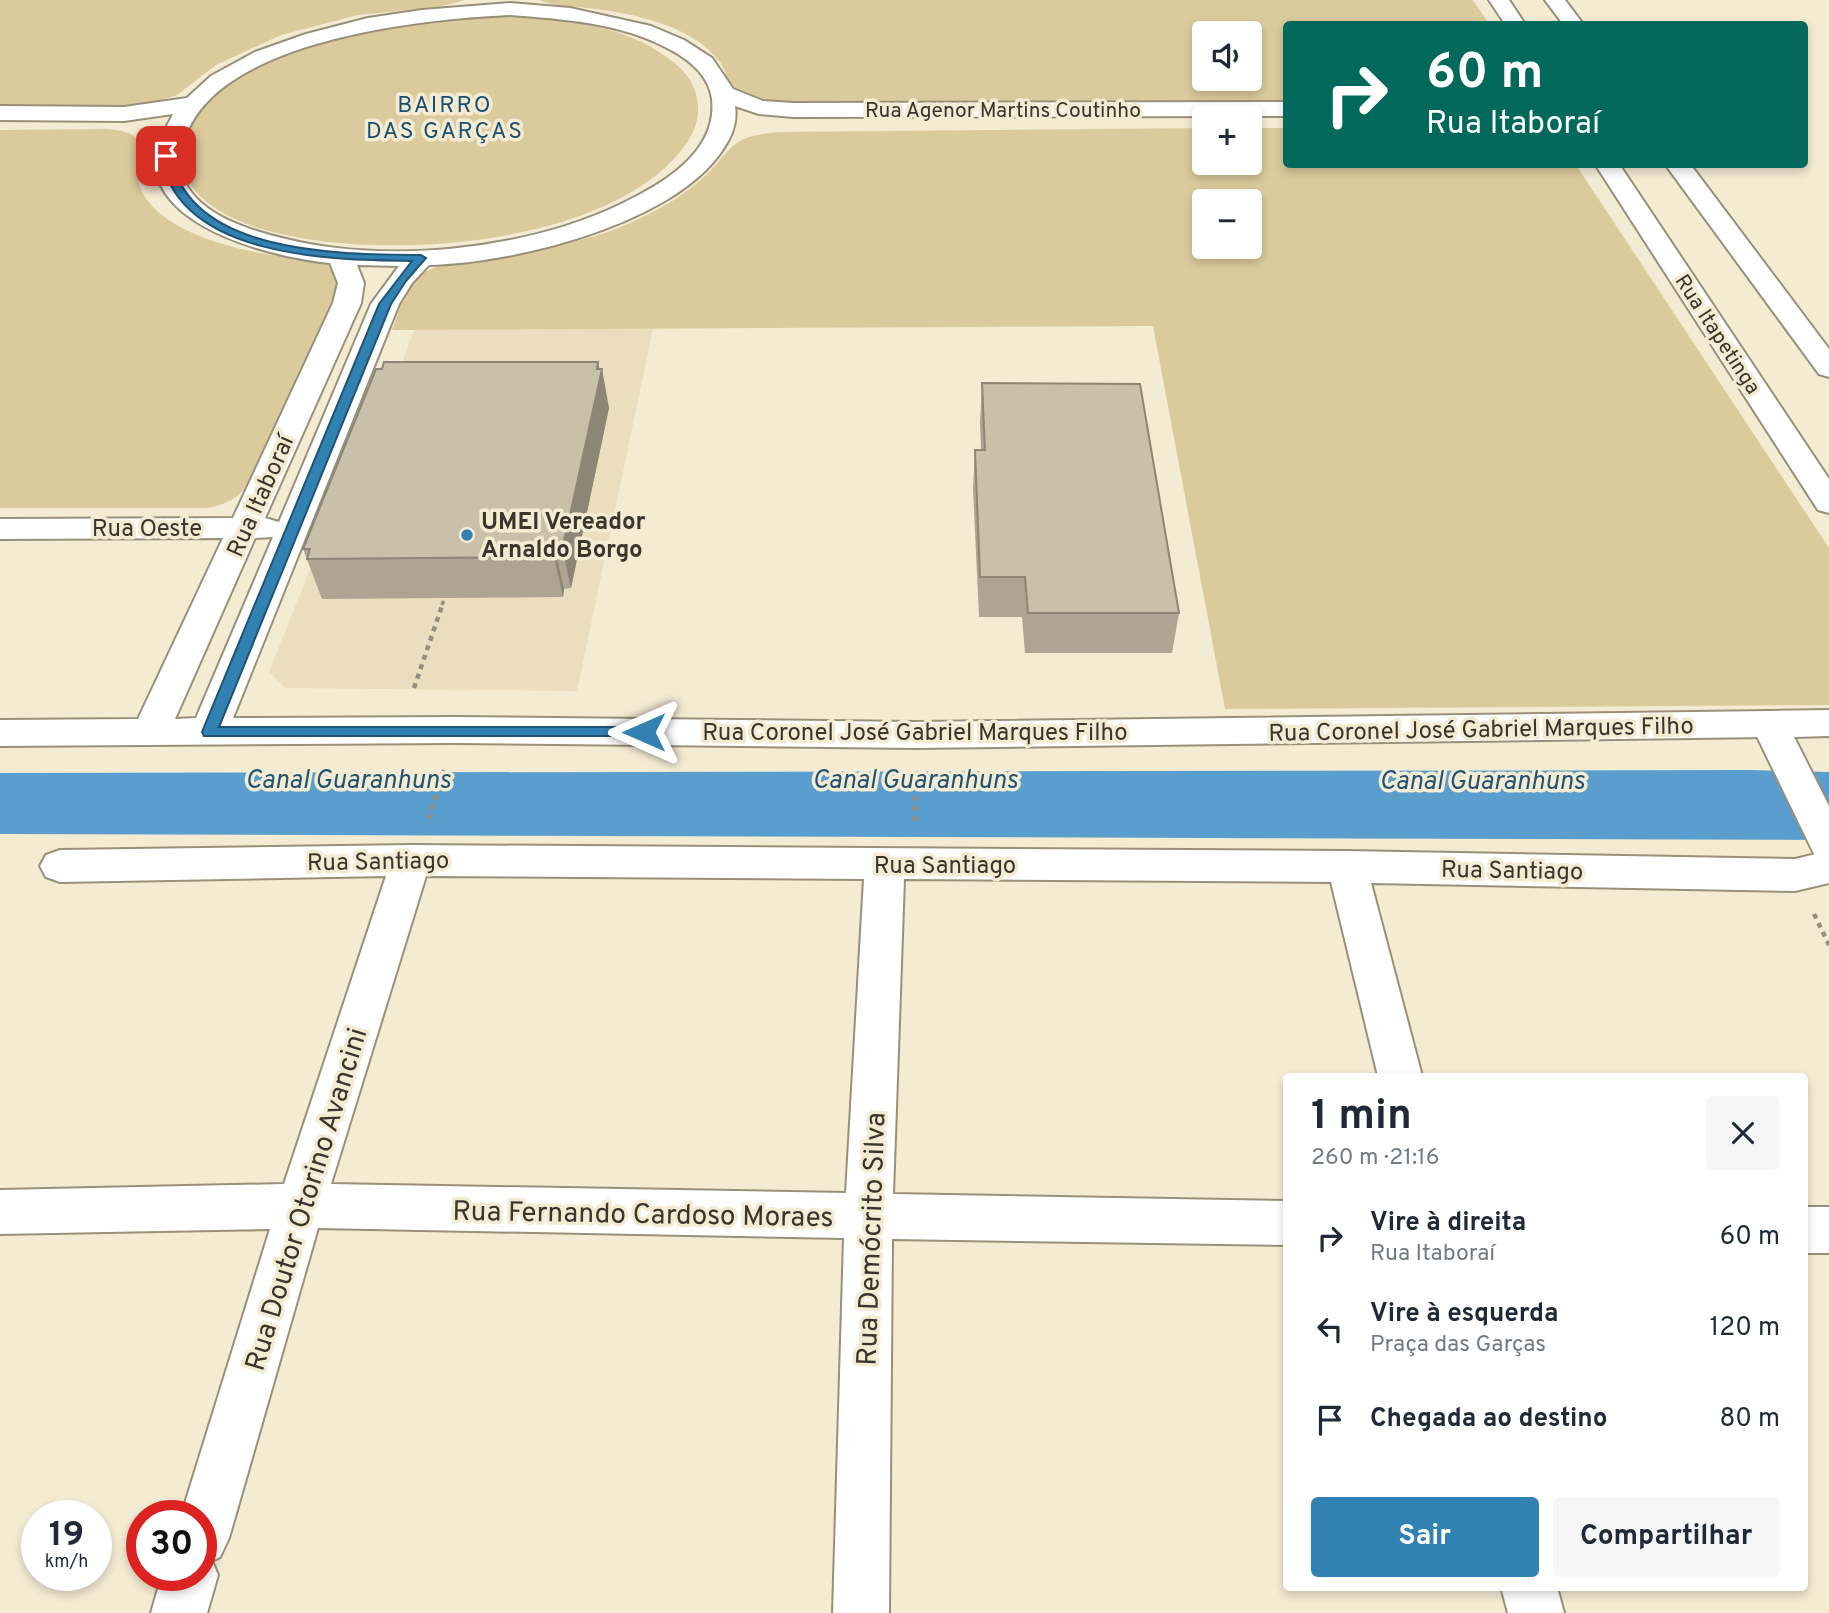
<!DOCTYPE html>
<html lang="pt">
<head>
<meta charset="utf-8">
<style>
  :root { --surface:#fff; --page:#f6f6f7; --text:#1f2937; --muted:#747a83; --accent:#3281b3 }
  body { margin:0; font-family:Overpass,sans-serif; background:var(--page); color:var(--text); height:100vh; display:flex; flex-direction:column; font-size:26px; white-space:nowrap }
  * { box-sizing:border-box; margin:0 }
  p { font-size:23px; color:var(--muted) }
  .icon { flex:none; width:38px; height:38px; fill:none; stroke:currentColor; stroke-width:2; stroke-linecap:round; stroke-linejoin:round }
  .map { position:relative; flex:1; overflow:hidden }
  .sheet { position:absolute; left:1283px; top:1073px; width:525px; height:518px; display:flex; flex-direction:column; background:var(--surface); border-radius:7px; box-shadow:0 4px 10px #0003 }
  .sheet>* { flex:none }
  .top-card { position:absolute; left:1283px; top:21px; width:525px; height:147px; border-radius:7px; box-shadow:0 4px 10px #0003; background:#00695c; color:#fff; overflow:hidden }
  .buttons { position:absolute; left:1192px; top:21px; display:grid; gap:14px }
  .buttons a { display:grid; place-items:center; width:70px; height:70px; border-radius:7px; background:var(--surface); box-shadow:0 4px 10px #0003; font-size:35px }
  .speed { position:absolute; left:21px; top:1500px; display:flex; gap:14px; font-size:35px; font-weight:700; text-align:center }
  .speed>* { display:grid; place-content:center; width:91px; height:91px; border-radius:50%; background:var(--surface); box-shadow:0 4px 10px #0003; line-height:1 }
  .speed small { font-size:18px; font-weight:400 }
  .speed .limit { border:10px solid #d22; background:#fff; color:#111 }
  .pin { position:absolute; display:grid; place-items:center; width:60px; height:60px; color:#fff; margin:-30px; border-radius:14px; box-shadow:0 4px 10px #0006 }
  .me { position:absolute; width:77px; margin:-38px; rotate:270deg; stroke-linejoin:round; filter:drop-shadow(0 0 5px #0008) }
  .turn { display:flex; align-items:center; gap:24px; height:147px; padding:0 28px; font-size:32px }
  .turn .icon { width:91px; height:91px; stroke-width:2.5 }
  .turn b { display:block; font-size:49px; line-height:60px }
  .round { display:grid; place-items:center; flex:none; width:74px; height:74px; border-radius:7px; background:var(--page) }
  .summary { display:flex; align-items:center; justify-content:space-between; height:119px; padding:0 28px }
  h1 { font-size:42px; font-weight:700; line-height:52px }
  .button { display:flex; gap:14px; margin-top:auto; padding:14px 28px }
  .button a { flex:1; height:80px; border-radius:7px; background:var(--accent); color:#fff; font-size:28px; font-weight:700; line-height:80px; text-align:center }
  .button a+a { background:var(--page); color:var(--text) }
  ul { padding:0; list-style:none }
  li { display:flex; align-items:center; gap:21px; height:91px; padding:0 28px }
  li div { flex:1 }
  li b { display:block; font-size:26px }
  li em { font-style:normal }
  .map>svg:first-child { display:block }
  .built { fill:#eadebf }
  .green { fill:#dbca9c; fill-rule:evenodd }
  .water { fill:#599ecd }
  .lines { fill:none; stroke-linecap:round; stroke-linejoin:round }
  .street-casing { stroke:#989079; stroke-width:4 }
  .secondary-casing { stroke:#989079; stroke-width:4 }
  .path-far1 { stroke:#968f7f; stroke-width:3.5; stroke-dasharray:4.5 4.5; stroke-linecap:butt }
  .path { stroke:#968f7f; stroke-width:4.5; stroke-dasharray:5 5; stroke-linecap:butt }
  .street { fill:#fff; fill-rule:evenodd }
  .secondary { fill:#fff; fill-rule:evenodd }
  .wall { fill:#ada591 }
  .shaded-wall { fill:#8d8676 }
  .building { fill:#c9c0a9; stroke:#8d8676; stroke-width:2 }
  .route { fill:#3281b3; stroke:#205474; stroke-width:2 }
  .poi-dot { fill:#3281b3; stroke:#f4ebd3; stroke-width:2.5 }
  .labels { text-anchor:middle; stroke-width:7; stroke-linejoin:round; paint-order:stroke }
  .far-street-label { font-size:21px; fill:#3a362d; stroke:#f4ebd3 }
  .far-quarter-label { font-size:23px; letter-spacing:2px; fill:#194f71; stroke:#f4ebd3 }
  .street-label { font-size:24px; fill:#3a362d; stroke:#f4ebd3 }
  .poi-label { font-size:24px; font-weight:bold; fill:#3a362d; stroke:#f4ebd3; text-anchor:start }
  .water-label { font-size:26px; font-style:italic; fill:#205375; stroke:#f4ebd3 }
  .near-street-label { font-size:28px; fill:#3a362d; stroke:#f4ebd3 }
</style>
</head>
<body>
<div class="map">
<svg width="1829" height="1613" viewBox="0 0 1829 1613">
  <rect width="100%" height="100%" fill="#f4ebd3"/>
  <path class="built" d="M653,329L577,691L285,688L269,672L378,399L391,394L414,330Z"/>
  <path class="green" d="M0,0H465L439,7L358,15L281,35L216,65L177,95L140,108L0,110Z
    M539,0H1473L1489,24H1286V105L784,106L771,105L734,91C727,82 726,71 720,62C691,24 631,13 587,8C571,6 555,7 539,0ZM1204,33H1250V79H1204Z
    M472,16C540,16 623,18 677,65C700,85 705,115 688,141C617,250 359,266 247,224C218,213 185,193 181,159C178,134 196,112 213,96C283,35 385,26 472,16Z
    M1204,128V163H1250V128H1286V164L1576,165L1829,548V705L1225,709L1153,326L392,330C398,316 403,292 413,281C441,254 503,257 541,250C563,245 586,239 608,232C639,220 670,205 696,184C735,152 723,135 783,132ZM1204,201H1250V247H1204Z
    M105,129C119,130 134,131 142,145C139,156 135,166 137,177C146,227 225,247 266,254C290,259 320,254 338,273L339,286L245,488C235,501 222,505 207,508H0V130Z"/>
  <path class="water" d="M1748,770L1829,772V840L0,834V773Z"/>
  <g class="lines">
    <g class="street-casing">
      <path id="street" d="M510,3L570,8L651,26L684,40L712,58L733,89L763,101L793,103L1286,102V116L793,117L759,114L735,106C738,125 730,140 719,155C666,226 513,263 429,265L412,283L399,304L233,718L454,717L916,722L1769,711L1782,715L1787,724L1782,733L1769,737L916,748L454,743L0,746V720L138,719L223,538L0,539V519L233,518L333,303L338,283L330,263C277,258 153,229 155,158C156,143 167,127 173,114L124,121L0,120V106L124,107L187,98L211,76L255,52L306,34L368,18L422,10ZM510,15C563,19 622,23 669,49C690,60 709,76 712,99C718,153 661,185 619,205C524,250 388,264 286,239C252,231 201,216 185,182C175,162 181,147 189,128C231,39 423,19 510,15ZM357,265L399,266L371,304L279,522L265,518L361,303L364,283ZM273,537L196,718L175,719L255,538Z
        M411,845L1347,851L1795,859L1829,851V883L1795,891L1371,883L1422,1076H1378L1331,882L904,879L893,1194L1286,1201V1245L892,1239L889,1613H833L844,1238L318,1228L229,1538L220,1557L212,1561L218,1575L207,1613H151L162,1575H201V1516H181L270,1229L0,1234V1190L284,1184L386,876L60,882L46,877L40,866L46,855L60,850ZM426,876L864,879L846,1193L331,1184Z
        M1804,1207H1829V1253H1804Z
        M1501,1587H1557L1564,1613H1508Z"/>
    </g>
    <g class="secondary-casing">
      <path id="secondary" d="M1489,0H1509L1525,24H1505Z
        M1545,0H1565L1583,24H1563Z
        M1595,164H1619L1829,479V513L1818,510Z
        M1665,164H1690L1829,349V377L1819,374Z
        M1829,710V736L1794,737L1829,806V860L1815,856L1751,724L1756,715L1769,711Z"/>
    </g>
    <path class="path-far1" d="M442,605L446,594"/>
    <path class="path" d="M414,688L443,603
      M429,819L444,770
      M915,821L916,774
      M1814,914L1829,945"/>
    <use href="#street" class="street"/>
    <use href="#secondary" class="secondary"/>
  </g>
  <path class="wall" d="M382,369H599L609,408L571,588L564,589L563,597L322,599L303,549Z
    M982,383L1179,613L1172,653H1025L1022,617H979L973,489L975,450H981L980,423Z"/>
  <path class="shaded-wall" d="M598,362L601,376L602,369L609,408L571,588L562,548Z
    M555,549L564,589L563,597L554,557Z"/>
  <path class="building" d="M384,362H598L597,369H602L568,524L562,548L555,549L554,557L307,559L310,549H303L376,369H382Z
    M982,383L1140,384L1179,613H1028L1025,577H980L975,450H985Z"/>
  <path class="route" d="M166,153L171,156C189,256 343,254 421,255L426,258L406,281L391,304L219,727H644L650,728L652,732L650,736H204L202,732L379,304L412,261C332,260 178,258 161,156Z"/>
  <circle class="poi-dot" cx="467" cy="535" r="7"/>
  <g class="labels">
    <g class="far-street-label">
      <text x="1003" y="117">Rua Agenor Martins Coutinho</text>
      <text transform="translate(1718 334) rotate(57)" y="7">Rua Itapetinga</text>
    </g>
    <g class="far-quarter-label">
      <text x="445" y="112">BAIRRO<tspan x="445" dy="26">DAS GARÇAS</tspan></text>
    </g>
    <g class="street-label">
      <text transform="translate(260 496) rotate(-66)" y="8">Rua Itaboraí</text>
      <text x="147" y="536">Rua Oeste</text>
      <text transform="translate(1481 729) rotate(-1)" y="8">Rua Coronel José Gabriel Marques Filho</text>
      <text x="915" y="740">Rua Coronel José Gabriel Marques Filho</text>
      <text transform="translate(378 861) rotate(-1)" y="8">Rua Santiago</text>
      <text x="945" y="873">Rua Santiago</text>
      <text transform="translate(1512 870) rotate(1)" y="8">Rua Santiago</text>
    </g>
    <g class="poi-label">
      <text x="481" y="529">UMEI Vereador<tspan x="481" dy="28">Arnaldo Borgo</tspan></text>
    </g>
    <g class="water-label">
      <text x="348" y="788">Canal Guaranhuns</text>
      <text x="915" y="788">Canal Guaranhuns</text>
      <text x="1482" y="789">Canal Guaranhuns</text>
    </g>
    <g class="near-street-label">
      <text transform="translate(305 1199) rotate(-73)" y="10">Rua Doutor Otorino Avancini</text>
      <text transform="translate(643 1213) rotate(1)" y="10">Rua Fernando Cardoso Moraes</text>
      <text transform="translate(870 1239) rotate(-88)" y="10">Rua Demócrito Silva</text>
    </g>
  </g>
</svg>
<div class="buttons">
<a><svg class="icon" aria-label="sound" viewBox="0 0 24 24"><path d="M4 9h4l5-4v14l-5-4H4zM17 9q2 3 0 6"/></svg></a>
<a>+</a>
<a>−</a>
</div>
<div class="speed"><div>19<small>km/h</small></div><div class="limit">30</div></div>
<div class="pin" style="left:166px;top:156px;background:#d93025"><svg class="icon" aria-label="arrive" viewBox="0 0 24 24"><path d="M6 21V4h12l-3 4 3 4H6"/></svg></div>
<svg class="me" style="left:644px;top:732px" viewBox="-20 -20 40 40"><path d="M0-17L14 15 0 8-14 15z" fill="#3281b3" stroke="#fff" stroke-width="4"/></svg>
<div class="top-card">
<div class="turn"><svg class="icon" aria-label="right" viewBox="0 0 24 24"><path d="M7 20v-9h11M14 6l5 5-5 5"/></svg><div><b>60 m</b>Rua Itaboraí</div></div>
</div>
<section class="sheet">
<div class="summary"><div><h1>1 min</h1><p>260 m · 21:16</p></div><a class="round"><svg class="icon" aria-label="close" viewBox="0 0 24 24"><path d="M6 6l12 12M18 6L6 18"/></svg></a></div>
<ul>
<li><svg class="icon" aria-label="right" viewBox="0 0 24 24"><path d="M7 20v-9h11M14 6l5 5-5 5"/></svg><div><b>Vire à direita</b><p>Rua Itaboraí</p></div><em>60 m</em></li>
<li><svg class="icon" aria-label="left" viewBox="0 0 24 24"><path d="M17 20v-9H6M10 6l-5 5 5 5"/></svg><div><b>Vire à esquerda</b><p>Praça das Garças</p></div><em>120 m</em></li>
<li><svg class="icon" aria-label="arrive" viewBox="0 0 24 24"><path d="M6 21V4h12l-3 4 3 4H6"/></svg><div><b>Chegada ao destino</b></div><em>80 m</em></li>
</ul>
<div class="button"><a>Sair</a><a>Compartilhar</a></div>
</section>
</div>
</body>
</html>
